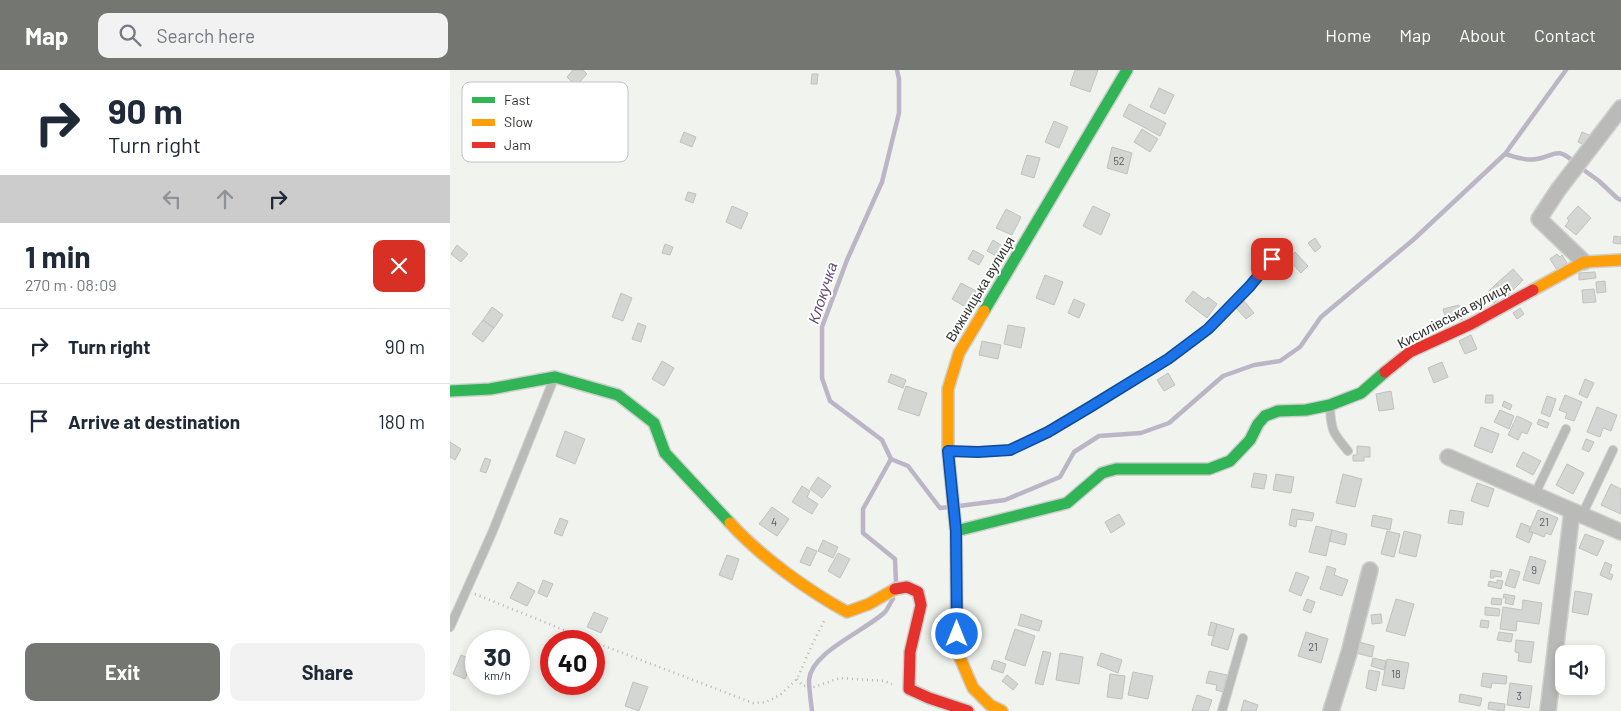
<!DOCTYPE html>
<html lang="en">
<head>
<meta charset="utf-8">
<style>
  :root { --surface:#fff; --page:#f2f2f3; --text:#1f2937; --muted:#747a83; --line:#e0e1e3; --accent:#747672 }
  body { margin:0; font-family:Barlow,sans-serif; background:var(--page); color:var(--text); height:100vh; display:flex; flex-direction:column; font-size:19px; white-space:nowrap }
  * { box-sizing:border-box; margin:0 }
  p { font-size:16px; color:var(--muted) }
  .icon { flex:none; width:28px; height:28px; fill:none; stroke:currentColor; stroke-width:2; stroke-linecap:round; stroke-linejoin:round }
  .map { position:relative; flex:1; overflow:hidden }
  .sheet { display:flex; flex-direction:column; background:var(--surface); width:450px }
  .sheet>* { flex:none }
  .banner { background:#fff; color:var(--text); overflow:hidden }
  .tools { position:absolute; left:1105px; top:575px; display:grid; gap:10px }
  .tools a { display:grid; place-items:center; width:50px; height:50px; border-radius:10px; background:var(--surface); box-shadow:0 2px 8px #0003; font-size:25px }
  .speed { position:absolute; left:15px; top:560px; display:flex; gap:10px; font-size:25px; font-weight:700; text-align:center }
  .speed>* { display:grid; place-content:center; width:65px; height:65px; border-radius:50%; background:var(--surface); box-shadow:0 2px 8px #0003; line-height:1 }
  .speed small { font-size:12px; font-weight:400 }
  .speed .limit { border:8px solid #d22; background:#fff; color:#111 }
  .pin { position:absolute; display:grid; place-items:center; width:42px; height:42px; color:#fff; margin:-21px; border-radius:10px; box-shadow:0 2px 8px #0006 }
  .me { position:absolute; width:55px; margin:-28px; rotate:0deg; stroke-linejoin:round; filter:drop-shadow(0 0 4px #0008) }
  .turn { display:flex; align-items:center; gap:18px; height:105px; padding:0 25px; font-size:22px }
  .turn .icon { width:65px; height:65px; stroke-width:2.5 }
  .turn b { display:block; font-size:35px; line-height:42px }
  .lanes { display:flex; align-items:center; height:48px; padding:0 25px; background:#0003; justify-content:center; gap:25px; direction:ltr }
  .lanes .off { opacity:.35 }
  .round { display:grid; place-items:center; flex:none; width:52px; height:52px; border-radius:10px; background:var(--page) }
  .headline { display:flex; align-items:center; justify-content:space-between; height:85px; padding:0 25px }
  h1 { font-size:30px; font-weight:700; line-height:38px }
  .cta { display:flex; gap:10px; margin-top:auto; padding:10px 25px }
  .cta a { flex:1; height:58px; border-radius:10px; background:var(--accent); color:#fff; font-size:20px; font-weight:700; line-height:58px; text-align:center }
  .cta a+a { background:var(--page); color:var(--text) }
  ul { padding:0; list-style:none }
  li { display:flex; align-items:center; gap:15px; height:75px; padding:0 25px; border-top:1px solid var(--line) }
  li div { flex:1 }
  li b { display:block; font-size:19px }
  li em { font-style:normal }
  header { display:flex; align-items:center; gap:30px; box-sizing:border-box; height:70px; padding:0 25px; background:var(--accent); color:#fff }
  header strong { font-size:24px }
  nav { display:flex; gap:28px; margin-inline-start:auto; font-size:18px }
  .search { width:350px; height:45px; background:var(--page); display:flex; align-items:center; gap:12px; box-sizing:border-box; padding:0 18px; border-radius:10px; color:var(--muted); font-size:19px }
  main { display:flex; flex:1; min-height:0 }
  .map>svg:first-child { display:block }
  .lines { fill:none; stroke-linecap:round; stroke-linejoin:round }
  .stream { stroke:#bcb5c6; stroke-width:4.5 }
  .building { fill:#d4d6d3; stroke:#c0c2be }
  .lane-casing { stroke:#ced0cd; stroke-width:10 }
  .street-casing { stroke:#ced0cd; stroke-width:18 }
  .fast-casing { stroke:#ced0cd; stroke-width:14 }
  .slow-casing { stroke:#ced0cd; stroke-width:14 }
  .jam-casing { stroke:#ced0cd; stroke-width:14 }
  .path { stroke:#b7b8b7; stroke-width:2.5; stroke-dasharray:1 4; stroke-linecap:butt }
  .lane { stroke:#babbb8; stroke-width:8 }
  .street { stroke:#babbb8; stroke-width:15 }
  .fast { stroke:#30b455; stroke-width:11 }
  .slow { stroke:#ff9f0a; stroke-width:11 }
  .jam { stroke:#e5322d; stroke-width:11 }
  .route-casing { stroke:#114b97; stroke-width:12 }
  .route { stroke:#1a73e8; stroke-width:9 }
  .labels { text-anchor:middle; stroke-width:4; stroke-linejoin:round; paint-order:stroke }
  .number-label { font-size:11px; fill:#5a5c59 }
  .street-label { font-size:14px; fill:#313330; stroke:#fff }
  .water-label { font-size:15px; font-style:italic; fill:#614c76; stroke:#fff }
  .key { fill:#fff; stroke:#c1c2c1; stroke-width:1 }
  .key-label { font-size:14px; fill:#313330 }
</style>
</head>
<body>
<header>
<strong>Map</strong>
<div class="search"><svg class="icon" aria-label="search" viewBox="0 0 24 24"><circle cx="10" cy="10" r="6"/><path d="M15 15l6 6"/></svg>Search here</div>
<nav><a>Home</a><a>Map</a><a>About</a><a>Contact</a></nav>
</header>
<main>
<section class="sheet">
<div class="banner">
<div class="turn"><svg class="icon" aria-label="right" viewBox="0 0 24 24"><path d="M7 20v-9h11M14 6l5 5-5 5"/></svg><div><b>90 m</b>Turn right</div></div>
<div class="lanes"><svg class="icon off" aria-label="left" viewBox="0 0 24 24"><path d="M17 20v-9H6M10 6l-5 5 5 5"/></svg><svg class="icon off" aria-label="ahead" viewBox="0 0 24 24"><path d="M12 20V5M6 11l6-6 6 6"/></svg><svg class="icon" aria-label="right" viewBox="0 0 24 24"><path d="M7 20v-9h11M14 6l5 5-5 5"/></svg></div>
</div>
<div class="headline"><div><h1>1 min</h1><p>270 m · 08:09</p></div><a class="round" style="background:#d93025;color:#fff"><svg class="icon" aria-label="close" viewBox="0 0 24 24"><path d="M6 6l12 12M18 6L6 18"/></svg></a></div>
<ul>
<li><svg class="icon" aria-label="right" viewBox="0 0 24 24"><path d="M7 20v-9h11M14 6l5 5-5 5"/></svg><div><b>Turn right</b></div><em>90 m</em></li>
<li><svg class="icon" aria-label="arrive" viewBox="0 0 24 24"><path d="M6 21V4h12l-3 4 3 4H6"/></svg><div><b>Arrive at destination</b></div><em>180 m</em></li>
</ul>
<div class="cta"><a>Exit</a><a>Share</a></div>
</section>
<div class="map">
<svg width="1171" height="641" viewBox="0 0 1171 641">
  <rect width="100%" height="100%" fill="#f0f3ee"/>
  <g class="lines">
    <path class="stream" d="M1055,84C1066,87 1076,91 1087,89C1105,86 1106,76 1124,92
      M1131,98L1149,111L1167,128L1171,130
      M441,389L458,396L490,438L499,437
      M509,436L555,430L610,407L624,382L649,366L691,363L719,353L773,306L804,295L830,291L850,277L871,247L963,170L1055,84L1116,0
      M446,512L445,489L413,463V439L441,389L432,370L380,331L372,308V257L397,190L432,112L449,43V9L447,0
      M362,641C361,632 359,619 359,610C361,582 415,561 435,542C438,539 440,533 443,529"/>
  </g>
  <path class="building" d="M123,0H133L137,4L126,16L117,7Z
    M625,0H648L640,22L620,15Z
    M362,4H368L367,14H361Z
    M709,18L724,25L715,44L700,37Z
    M679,34L716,53L710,66L673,46Z
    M604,51L618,57L609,78L595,72Z
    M692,59L708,69L700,82L684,72Z
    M234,62L246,67L242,77L230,72Z
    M1132,62L1141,66L1137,76L1128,72Z
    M662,77L682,83L677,104L657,98Z
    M577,85L590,88L584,108L571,104Z
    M238,122L246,124L243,133L235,130Z
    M282,136L298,143L291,159L276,152Z
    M643,136L660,144L651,165L633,156Z
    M1128,136L1141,148L1126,165L1115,156L1119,151L1117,148Z
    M556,139L571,147L562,165L546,158Z
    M1164,166L1171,167V174L1163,173Z
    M865,168L871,177L865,182L858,173Z
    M543,170L554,177L548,187L537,181Z
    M215,174L223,177L220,185L212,183Z
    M7,175L18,184L11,192L1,184Z
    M523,180L534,186L529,195L518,189Z
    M845,182L858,196L851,203L838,189Z
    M1107,184L1110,187L1112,185L1117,193L1107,200L1100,189Z
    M1063,199L1073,210L1057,226L1046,214Z
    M1145,202L1146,208L1129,210V203Z
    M595,205L613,212L604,235L586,228Z
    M1155,211L1156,222L1147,223L1146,212Z
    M511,213L526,221L516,237L502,229Z
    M1046,214L1055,223L1044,233L1036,224Z
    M1144,219L1146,232L1133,233L1132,220Z
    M743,221L755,230L758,227L767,234L757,248L735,231Z
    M171,223L182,228L173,251L162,247Z
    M624,229L635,234L629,248L618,243Z
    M794,231L804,243L796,249L786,238Z
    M1009,235L1013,249L997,253L993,239Z
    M42,237L53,245L44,258L33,250Z
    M1070,238L1074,244L1067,249L1063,243Z
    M33,250L44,258L33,272L22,264Z
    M188,253L196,256L191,272L182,269Z
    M558,255L575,258L571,278L554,274Z
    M1021,265L1027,279L1015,284L1009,271Z
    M532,271L551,275L548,289L529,285Z
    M212,291L224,298L214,316L202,309Z
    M992,292L998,307L984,313L978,298Z
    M718,303L725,315L714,321L707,310Z
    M441,304L456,310L453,318L438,312Z
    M1135,309L1144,313L1137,328L1129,324Z
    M456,316L477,323L469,346L448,339Z
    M941,321L944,339L929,341L926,324Z
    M1036,325H1043V333H1035Z
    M1115,325L1132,332L1124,351L1115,348L1117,343L1109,340Z
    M1097,326L1106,329L1100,347L1091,343Z
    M1054,331L1062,335L1060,340L1052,336Z
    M1147,337L1167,345L1161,361L1153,358L1150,367L1137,362Z
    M1050,340L1064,346L1059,359L1044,352Z
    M1067,346L1082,353L1077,364L1072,362L1068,370L1058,365Z
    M1089,349L1099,353L1097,358L1087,354Z
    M1031,357L1049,364L1042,383L1024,376Z
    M115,361L135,369L125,394L106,386Z
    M1136,369L1144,372L1139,382L1132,379Z
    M0,372L11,379L5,390L0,387Z
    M907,376L920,377V387H914V391H903V385H907Z
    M1073,382L1091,391L1083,405L1066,396Z
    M35,388L41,390L36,403L30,401Z
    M1117,394L1134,403L1123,424L1106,415Z
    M804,403L817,405L814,419L801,417Z
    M826,404L844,407L841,423L823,420Z
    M893,404L912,409L905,437L886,433Z
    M368,407L381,416L372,428L360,419Z
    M1027,413L1044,419L1038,437L1021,431Z
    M1161,414L1171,419V444L1151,435Z
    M352,416L360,421L357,427L368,434L362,444L342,432Z
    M322,437L339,449L327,466L309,454Z
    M842,439L864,443L862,451L847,449L846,457L839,455Z
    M1000,440L1014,442L1012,455L998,453Z
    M1088,440L1108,448L1101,465L1096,463L1094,467L1079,461Z
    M669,444L675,454L661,463L655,452Z
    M923,445L942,449L940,460L921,456Z
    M110,448L118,451L112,466L104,463Z
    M1071,453L1081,457L1079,461L1083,463L1079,473L1066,467Z
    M866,456L882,460L876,486L859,482Z
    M882,460L897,464L895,475L879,471Z
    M937,461L950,464L944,487L931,484Z
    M954,461L971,465L966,487L949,483Z
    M1135,464L1154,471L1147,486L1129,478Z
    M373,470L388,477L383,488L368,481Z
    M357,477L367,481L360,496L350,492Z
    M388,483L400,489L390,508L378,501Z
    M277,485L289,489L282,510L269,505Z
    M1080,486L1096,491L1089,514L1073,510Z
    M1155,492L1162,495L1159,503L1163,505L1161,510L1150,505Z
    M877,496L886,499L884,505L898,510L892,526L870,519Z
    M1060,499L1070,502L1065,518L1055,515Z
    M1041,500L1052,502L1051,507L1044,506V508H1040Z
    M846,502L859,507L851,526L839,521Z
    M93,510L103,514L97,527L88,523Z
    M1047,510L1053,511L1051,519L1038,516L1039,511L1047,513Z
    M68,512L85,521L77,536L60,528Z
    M1125,521L1142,524L1138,545L1122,542Z
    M1054,524L1065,526L1063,535L1055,533L1056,528H1053Z
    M1042,528L1052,529L1051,535L1041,534Z
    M857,529L865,532L861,543L853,540Z
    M946,529L964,534L955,566L936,561Z
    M1073,530L1092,533L1089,554L1067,551L1066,561L1050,559L1053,537L1072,540Z
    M1035,537L1050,539L1049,546L1035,545Z
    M144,542L158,548L151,563L137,557Z
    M571,544L592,551L589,561L568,555Z
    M931,544L932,553L922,554L921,545Z
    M1031,550L1039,551L1038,558L1030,557Z
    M761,552L767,554L764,566L758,565Z
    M767,554L784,559L778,580L761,575Z
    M565,559L585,566L575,596L555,589Z
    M856,562L878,569L871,593L848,586Z
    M1049,562L1063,564L1061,572L1047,570Z
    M1066,570L1084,572L1081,593L1068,591L1069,583L1065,582Z
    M909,572L924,576L922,587L906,583Z
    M25,573H26V589L20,587Z
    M593,581L601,583L593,615L585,613Z
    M610,583L633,587L629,614L606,610Z
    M651,583L672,590L668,603L647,595Z
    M11,585L23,590L15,609L3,604Z
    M923,588L936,591L934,600L921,596Z
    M937,589L959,593L954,619L932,615Z
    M544,590L556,594L553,603L541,599Z
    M1113,590H1114V612L1111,611Z
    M919,600L930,602L926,621L916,618Z
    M759,601L777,605L773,622L766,620L767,615L756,613Z
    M683,602L703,606L698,629L678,625Z
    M1033,603L1057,606L1056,614L1042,613L1041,618L1031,616Z
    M660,604L675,606L672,629L657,627Z
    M557,605L568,614L563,620L552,611Z
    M183,612L198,617L189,641L175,636Z
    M1060,613L1082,616L1079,638L1057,635Z
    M1010,624L1032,628L1030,636L1009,632Z
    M747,625L762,630L758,641H742Z
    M794,630L808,635L806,641H791Z
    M1039,632L1055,634L1054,641L1038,639Z"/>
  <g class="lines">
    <g class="lane-casing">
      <path id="lane" d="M880,337C881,361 883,363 898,381
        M500,381C517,382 546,384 561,379C589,370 622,348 648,332C683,310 729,286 759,258C786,233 809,204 833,176
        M1085,424L1116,359
        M1132,445L1163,380
        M0,557L42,463L103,311
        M772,641L793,568"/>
    </g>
    <g class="street-casing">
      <path id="street" d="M1134,192L1089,149L1108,120L1171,38
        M998,387L1171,462
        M881,641L899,583L920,500
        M1098,641L1122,441"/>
    </g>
    <g class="fast-casing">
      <path id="fast" d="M534,241L677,0
        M0,321L40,319L105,307L168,325L204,353L215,383L280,453
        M506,461L617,433L652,403L666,399H759L780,391L800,370L808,354L815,346L828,341L856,340L880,335L911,323L935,302"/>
    </g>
    <g class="slow-casing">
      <path id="slow" d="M1083,220L1134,192L1171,190
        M534,241L509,283L498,319V381L506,461L507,581L523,618L540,635L552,641
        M280,453C311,487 357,520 397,542L419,534L445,519"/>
    </g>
    <g class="jam-casing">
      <path id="jam" d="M935,302L960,282L1021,254L1083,220
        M445,519L457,517L468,522L471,535L460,582L459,619L479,628L518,641"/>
    </g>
    <path class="path" d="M25,524L141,571
      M144,572L303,633L316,632L330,625L347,609L361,577L375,549
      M347,609L352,615L361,618L390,608L434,611L442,614"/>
    <use href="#lane" class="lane"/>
    <use href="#street" class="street"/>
    <use href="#fast" class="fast"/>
    <use href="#slow" class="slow"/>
    <use href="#jam" class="jam"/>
  </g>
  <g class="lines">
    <g class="route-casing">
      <path id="route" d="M507,564L506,461L498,381L528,382L560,380L598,362L640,337L718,289L758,259L800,216L822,189"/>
    </g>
    <use href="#route" class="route"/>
  </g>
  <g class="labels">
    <g class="number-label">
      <text x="669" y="95">52</text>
      <text x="324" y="456">4</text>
      <text x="1094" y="456">21</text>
      <text x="1084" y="504">9</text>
      <text x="863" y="581">21</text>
      <text x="946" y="608">18</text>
      <text x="1069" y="630">3</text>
    </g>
    <g class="street-label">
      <text transform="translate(530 219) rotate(-59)" y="5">Вижницька вулиця</text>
      <text transform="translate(1004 245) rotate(-28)" y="5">Кисилівська вулиця</text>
    </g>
    <g class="water-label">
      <text transform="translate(373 223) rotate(-72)" y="5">Клокучка</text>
    </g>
  </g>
  <rect x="12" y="12" width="166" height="80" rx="8" class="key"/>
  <rect x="22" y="27" width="23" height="6" fill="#30b455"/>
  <rect x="22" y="49" width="23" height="7" fill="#ff9f0a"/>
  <rect x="22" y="72" width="23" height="6" fill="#e5322d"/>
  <g class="key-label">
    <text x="54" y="35">Fast</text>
    <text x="54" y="57">Slow</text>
    <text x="54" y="80">Jam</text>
  </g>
</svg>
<div class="tools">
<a><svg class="icon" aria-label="sound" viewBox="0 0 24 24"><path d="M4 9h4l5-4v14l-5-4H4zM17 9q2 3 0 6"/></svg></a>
</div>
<div class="speed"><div>30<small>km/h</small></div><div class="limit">40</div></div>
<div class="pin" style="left:822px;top:189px;background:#d93025"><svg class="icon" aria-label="arrive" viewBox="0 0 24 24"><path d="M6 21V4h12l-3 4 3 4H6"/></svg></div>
<svg class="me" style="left:507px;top:564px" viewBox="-20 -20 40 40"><circle r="17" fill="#1a73e8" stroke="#fff" stroke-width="3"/><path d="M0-11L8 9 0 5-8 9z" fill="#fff"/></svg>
</div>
</main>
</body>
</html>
